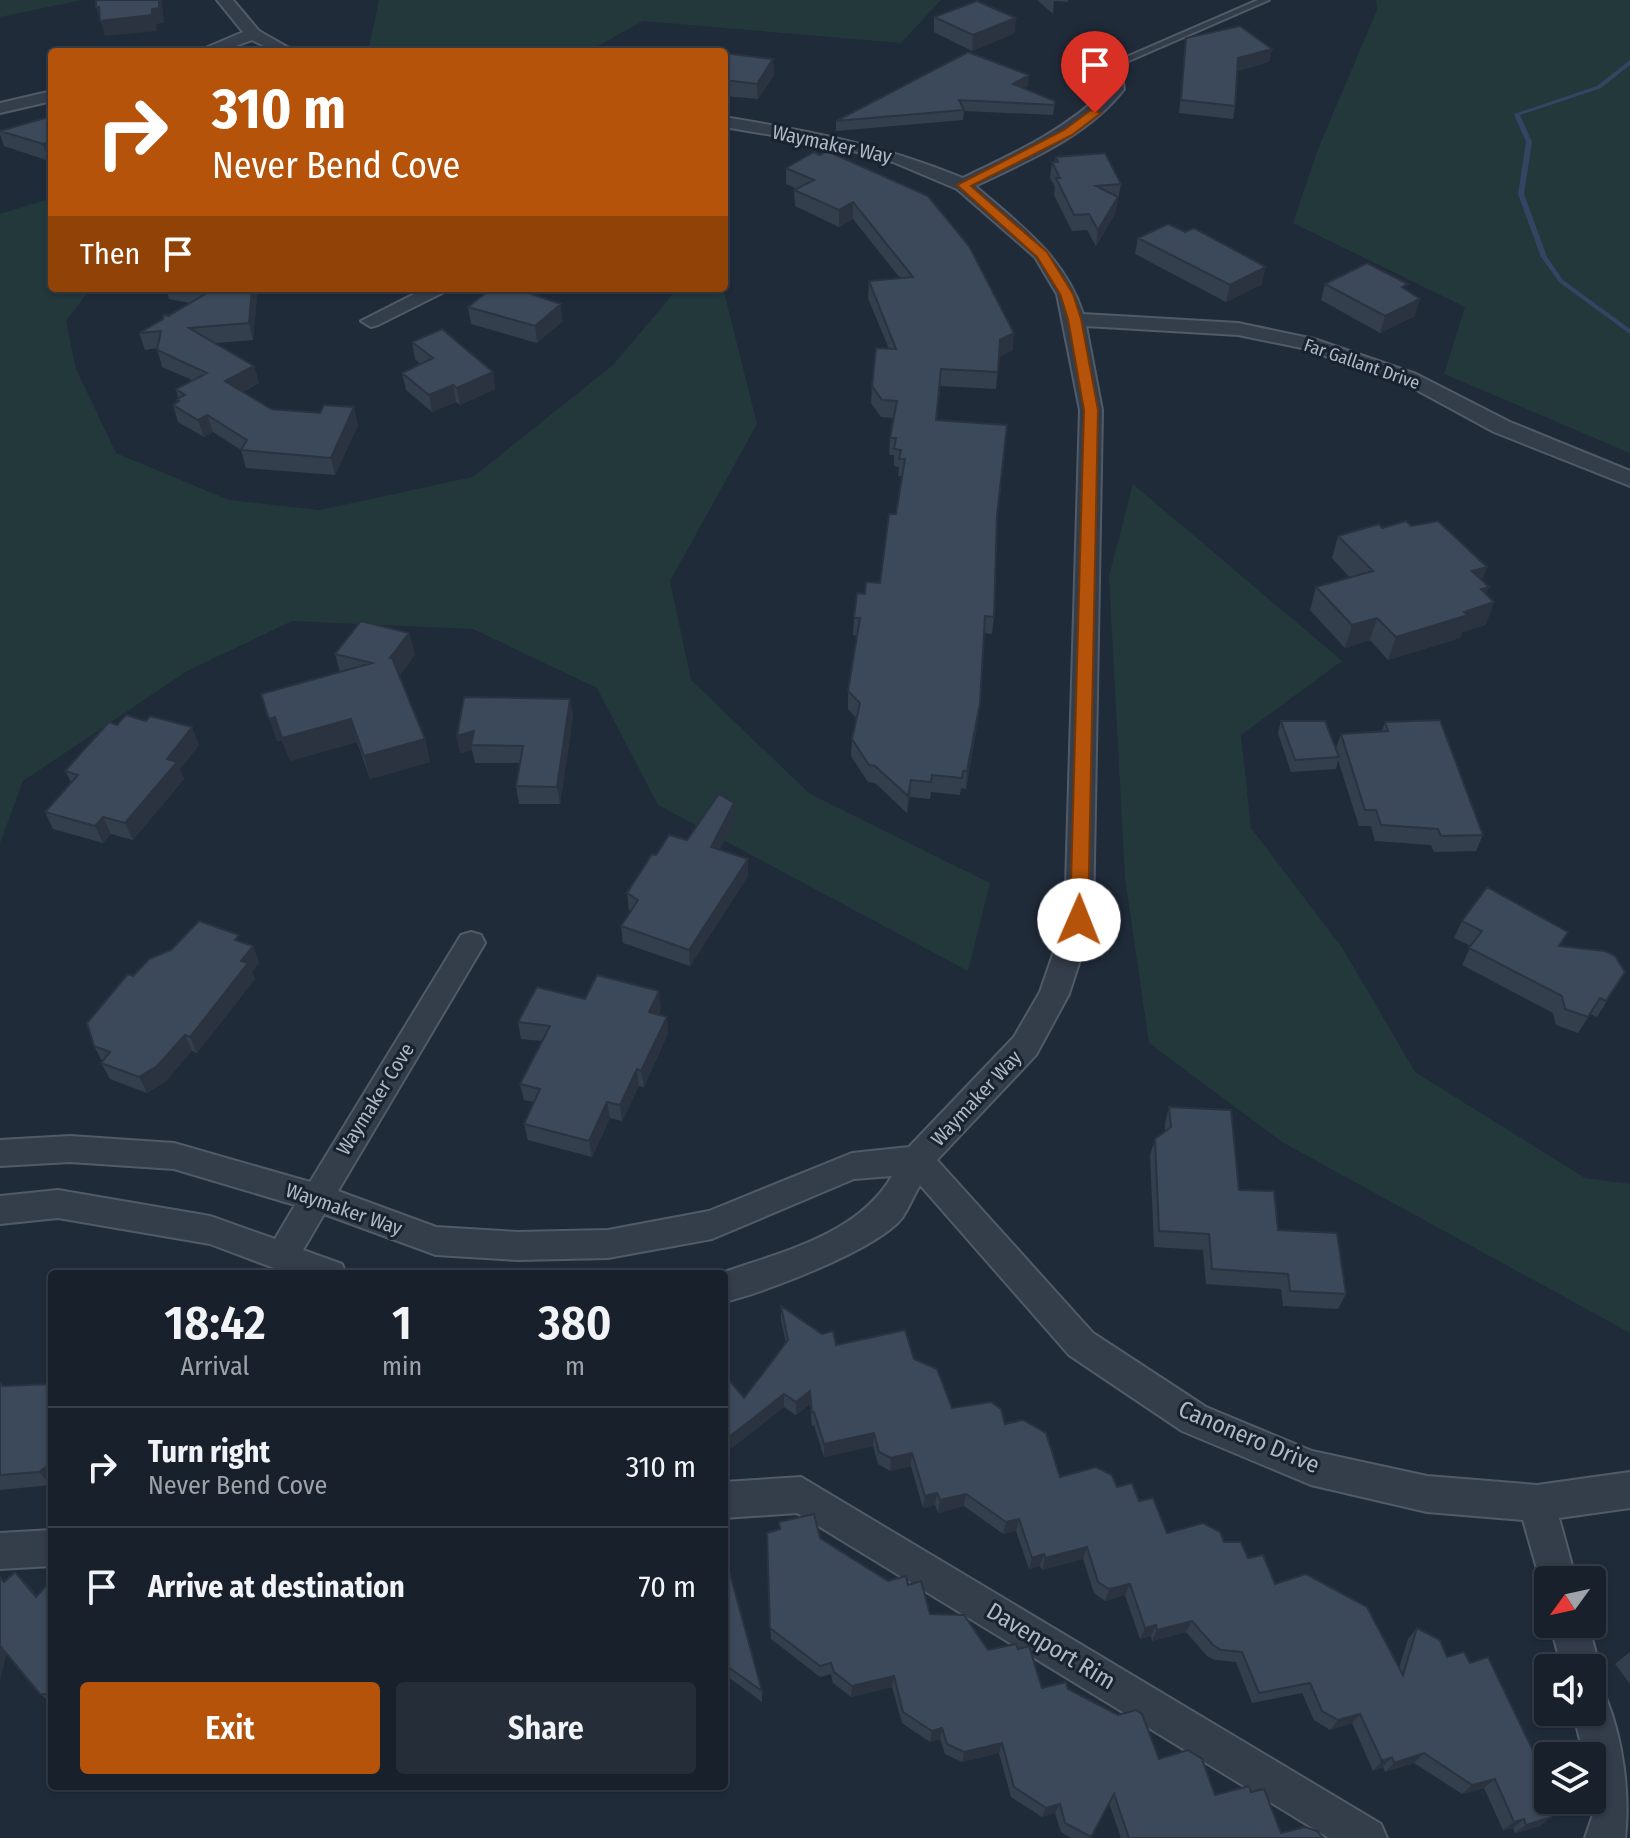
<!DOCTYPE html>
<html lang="en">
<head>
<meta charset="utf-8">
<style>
  :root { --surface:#18202c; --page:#252d38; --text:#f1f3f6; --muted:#9fa3a9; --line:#363e48; --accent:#b45309 }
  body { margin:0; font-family:"Fira Sans Condensed",sans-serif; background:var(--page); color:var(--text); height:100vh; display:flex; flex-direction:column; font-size:30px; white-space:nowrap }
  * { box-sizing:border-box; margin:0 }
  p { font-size:26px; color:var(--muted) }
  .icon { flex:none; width:44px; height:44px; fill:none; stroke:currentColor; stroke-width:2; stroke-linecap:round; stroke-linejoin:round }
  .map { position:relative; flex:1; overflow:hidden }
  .drawer { position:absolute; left:48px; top:1270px; width:680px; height:520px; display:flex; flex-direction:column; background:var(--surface); border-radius:8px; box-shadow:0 2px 6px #0004,0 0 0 2px var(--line) }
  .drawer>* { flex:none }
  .guide { position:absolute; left:48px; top:48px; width:680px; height:244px; border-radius:8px; box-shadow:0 2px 6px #0004,0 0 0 2px var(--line); background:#b45309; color:#fff; overflow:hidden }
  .needle { width:52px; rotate:237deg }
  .tools { position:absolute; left:1534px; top:1566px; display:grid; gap:16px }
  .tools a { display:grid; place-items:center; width:72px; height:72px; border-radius:8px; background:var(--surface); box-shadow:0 2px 6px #0004,0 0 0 2px var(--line); font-size:40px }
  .pin { position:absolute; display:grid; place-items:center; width:68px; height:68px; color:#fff; margin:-82px -34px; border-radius:50% 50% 50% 0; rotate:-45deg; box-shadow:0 0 8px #0007 }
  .pin .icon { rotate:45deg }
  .me { position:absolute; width:88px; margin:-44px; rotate:1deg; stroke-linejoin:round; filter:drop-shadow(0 0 6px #0008) }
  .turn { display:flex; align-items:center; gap:28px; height:168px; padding:0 32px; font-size:36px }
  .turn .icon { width:104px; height:104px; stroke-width:2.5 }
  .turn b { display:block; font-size:56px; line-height:68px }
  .then { display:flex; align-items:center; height:76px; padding:0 32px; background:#0003; gap:16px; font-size:30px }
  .eta { display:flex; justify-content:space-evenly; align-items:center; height:136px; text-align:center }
  .eta b { font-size:48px; font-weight:600; line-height:56px }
  .primary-button { display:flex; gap:16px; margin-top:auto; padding:16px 32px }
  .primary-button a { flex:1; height:92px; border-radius:8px; background:var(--accent); color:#fff; font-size:32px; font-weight:600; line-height:92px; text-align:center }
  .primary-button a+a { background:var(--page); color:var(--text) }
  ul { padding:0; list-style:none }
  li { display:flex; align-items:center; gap:24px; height:120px; padding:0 32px; border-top:2px solid var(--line) }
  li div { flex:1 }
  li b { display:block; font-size:30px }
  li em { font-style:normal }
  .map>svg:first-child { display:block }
  .green { fill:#22383b }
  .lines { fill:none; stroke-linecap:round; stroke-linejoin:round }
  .stream { fill:#324663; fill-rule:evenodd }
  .lane-casing { stroke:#515b68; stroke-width:4 }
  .street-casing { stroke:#515b68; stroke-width:4 }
  .lane { fill:#343d4a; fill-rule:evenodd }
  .street { fill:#343d4a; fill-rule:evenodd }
  .wall { fill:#343f4d }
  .shaded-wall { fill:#2a333f }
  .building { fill:#3c495a; stroke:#2a333f; stroke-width:2 }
  .route { fill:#b45309; stroke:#753606; stroke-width:2 }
  .labels { text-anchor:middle; stroke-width:6; stroke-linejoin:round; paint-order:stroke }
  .far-street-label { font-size:18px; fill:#aeb8c7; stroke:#19222f }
  .street-label { font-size:20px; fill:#aeb8c7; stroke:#19222f }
  .near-street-label { font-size:24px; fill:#aeb8c7; stroke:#19222f }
</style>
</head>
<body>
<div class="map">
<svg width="1630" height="1838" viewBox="0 0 1630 1838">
  <rect width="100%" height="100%" fill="#202b3a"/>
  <path class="green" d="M0,0H82L0,17Z
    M379,0H941L901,43L643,21L587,52H368Z
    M1376,0H1630V453L1444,374L1465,307L1293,223L1318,149L1377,10Z
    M52,198V288H91L66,321L76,369L116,453L229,500L320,510L473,477L613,365L678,288H723L757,424L670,581L691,680L810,794L990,883L968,971L658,805L597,688L473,629L292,621L187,671L23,781L0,843V214Z
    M1133,484L1342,661L1241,735L1251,828L1343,949L1415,1072L1585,1178L1630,1184V1333L1282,1142L1149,1043L1125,878L1109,576Z"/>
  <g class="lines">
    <path class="stream" d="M1630,60V65L1601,88L1520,115L1532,142L1524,194L1547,257L1563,280L1630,329V334L1559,282L1541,257L1518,194L1526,142L1514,114L1597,86Z"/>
    <g class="lane-casing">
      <path id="lane" d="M1258,0H1269L1115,67L1108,65Z"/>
    </g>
    <g class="street-casing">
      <path id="street" d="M217,0H233L259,31L296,52H276L252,40L219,52H196L243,32Z
        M1112,60L1120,65L1124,89C1088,136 1027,161 975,186C1019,224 1065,257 1083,314L1238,323L1314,339L1416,374L1510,422L1630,471V486L1494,432L1402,382L1302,348L1238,335L1086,326L1102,410L1093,920L1069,994L1036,1055L937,1160L1093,1333L1206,1407L1312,1451L1427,1476L1537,1485L1630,1472V1508L1559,1518L1576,1580H1548V1595L1544,1593L1523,1520L1427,1512L1311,1485L1182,1431L1069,1355L920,1185C914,1195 909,1208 902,1218C878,1249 764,1293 724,1302V1274H719C780,1252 857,1236 892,1176L854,1179L712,1239L608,1258L518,1260L436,1255L324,1214L303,1250L342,1264L346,1274H290L210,1244L58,1218L0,1224V1196L58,1190L210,1216L275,1239L295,1205L174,1169L70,1162L0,1166V1140L70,1136L174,1143L310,1182L461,935L471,932L481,935L485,943L338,1191L436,1227L518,1232L608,1230L709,1211L852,1153L909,1147L1014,1037L1040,992L1065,920L1080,410L1057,294L1035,257L957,189L893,162L832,145L724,127V117C809,131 883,145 963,178C1015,153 1066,130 1108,88L1104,65Z
        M52,91V101L0,113V103Z
        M426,288H452L378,325L371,327L361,321Z
        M801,1477L1381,1824L1387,1838H1329L797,1513L724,1518V1482Z
        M52,1530V1566L0,1569V1533Z
        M1550,1624H1588L1600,1668L1595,1682L1592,1668H1562Z
        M1592,1693L1606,1698C1623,1739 1630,1795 1625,1838H1585L1596,1806L1592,1756H1584L1573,1712H1592Z"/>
    </g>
    <use href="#lane" class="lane"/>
    <use href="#street" class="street"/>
  </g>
  <path class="wall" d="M1037,0H1068V2L1054,1L1053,14Z
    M934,17L1015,33L972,51L934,32Z
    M1186,38L1272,49L1269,62L1237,71L1235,106L1233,119L1179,113Z
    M724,53L773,59L774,75L758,99L724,96Z
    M1028,86L1024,88L1055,101L1053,115L964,111L963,120L836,131V121Z
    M52,116V160L49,161L4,146L0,134V130Z
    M814,152L1013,350L999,357L996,389L940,386L937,420L997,518L994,617L992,634L984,633L978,720L966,789L961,788L960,795L931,792L930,799L910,797L907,813L875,783L868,782L851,756L852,739L856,718L848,709V691L857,636L853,635L854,618L865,594L880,583L896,514L902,476H898L899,467L894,466V455H889L890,438L894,418L881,417L871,403L872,386L889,349L868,298L869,281L900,278L853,219L839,227L795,206L794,190L797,189L786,184V168Z
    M1056,157L1121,184L1115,214L1096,246L1087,230L1072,231L1054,195L1055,187L1050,178L1052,162H1055Z
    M1138,238L1262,284L1226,302L1135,254Z
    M1325,284L1406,290L1415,316L1380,333L1321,300Z
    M166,288H264L257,295L253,340L216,343L254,366L259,383L243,392L271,409L358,425L335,475L246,468L241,450L213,432L204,437L178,422L173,405L178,402L177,399L178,398L176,389L192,380L162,367L157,348L145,350L139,333L190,303L169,299Z
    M468,307L563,321L537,343L471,324Z
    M412,342L493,372L495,389L460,405L456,402L432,412L406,390L402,373L421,364L415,359Z
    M1411,526L1487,567L1482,580L1486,594V625L1462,632L1460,638L1388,660L1370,640L1345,648L1310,610L1316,587L1350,578L1332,558L1338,536L1382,528Z
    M409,633L415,655L400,675L425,739L430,762L370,779L357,742L290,761L282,740L277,741L261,694L340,672L335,654Z
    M573,716L560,804H519L516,786L520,763H475L472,750L460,753L457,736Z
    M1281,721L1336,748L1341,734L1382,731L1385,722L1483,835L1476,851L1434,852L1431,845L1375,841L1371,826H1359L1338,760L1336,769L1291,772L1278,733Z
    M117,725L199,745L180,769L184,779L133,840L111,834L103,843L53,829L45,812L71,782L65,771Z
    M735,820L719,850L748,859V876L690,966L623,943L621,926L631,911L629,910L627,893L656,855L687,840Z
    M1462,921L1560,946L1625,972L1597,1017L1590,1014L1578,1033L1556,1025L1553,1013L1462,965L1471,946L1454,938Z
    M242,943L253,946L259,963L252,972L255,979L197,1053L192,1051L165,1082L147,1093L110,1079L101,1063L102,1061L94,1046L133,976Z
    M585,999L661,1008L658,1015L668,1033L644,1087L639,1086L622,1121L610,1118L592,1157L528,1140L524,1124L534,1102L524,1100L520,1084L542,1041L521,1039L518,1022Z
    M1169,1107L1239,1190L1278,1230L1346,1294L1338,1309L1283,1306L1281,1289L1206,1284L1203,1250L1154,1247L1150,1155L1155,1139L1165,1131V1123Z
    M781,1306L836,1345L914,1359L952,1408L1005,1424L1060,1477L1117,1487L1139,1501L1167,1533L1224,1542L1248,1558L1275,1584L1399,1668L1408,1639L1417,1628L1447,1657L1470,1663L1551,1816L1540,1826L1515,1833L1513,1828L1503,1830L1484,1788L1462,1794L1414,1763L1385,1772L1383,1767L1373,1771L1352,1723L1330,1730L1314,1720L1302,1693L1252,1703L1236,1662L1215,1660L1207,1656L1186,1632L1152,1641L1151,1636L1140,1639L1125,1595L1105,1601L1094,1593L1083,1559L1042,1570L1040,1566L1029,1569L1016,1531L1003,1534L964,1506L938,1513L935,1505L923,1508L911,1466L890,1471L878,1464L873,1446L824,1457L814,1425L812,1426L810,1404L796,1415L784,1407L724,1454V1374L744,1398L786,1343L781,1320Z
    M0,1383L3,1386L52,1384V1484L51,1485L0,1490Z
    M779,1522L820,1538L888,1581L908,1585L930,1614L988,1650L1018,1649L1042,1688L1068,1689L1159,1759L1215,1795L1251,1792L1281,1833L1323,1838H1121L1109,1803L1090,1838H1071L1061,1832L1055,1813L1042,1817L1011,1797L999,1753L962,1762L945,1754L940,1739L930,1742L902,1723L892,1687L851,1697L833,1683L831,1674L820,1677L771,1639L767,1533L779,1529Z
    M724,1552L762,1691V1702L724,1674Z
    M0,1577L4,1581L27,1584L37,1596L52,1585V1704L40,1694L6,1654L0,1680Z
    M1630,1652V1684L1615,1664Z"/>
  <path class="shaded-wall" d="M159,0H162L164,23L156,24L157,31L105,36L96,7L152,9Z
    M1016,18L1015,33L972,51L973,35Z
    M1272,49L1269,62L1235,71L1238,58Z
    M773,59L774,75L758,99L757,84Z
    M1029,75L1028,86L1012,94L1013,84Z
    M52,142V160L49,161L43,144Z
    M1118,197L1115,214L1096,246L1098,230Z
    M853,202V219L839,227V210Z
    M1266,267L1262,284L1226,302L1230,285Z
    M252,288H264L257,295L253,340L249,323Z
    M1420,299L1415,316L1380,333L1385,316Z
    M561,304L563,321L537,343L535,326Z
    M1014,333L1013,350L999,357L1000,340Z
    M254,366L259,383L230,398L225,381Z
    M493,372L495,389L460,405L457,388Z
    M453,385L456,402L432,412L429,395Z
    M354,407L358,425L335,475L331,458Z
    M207,415L213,432L204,437L198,420Z
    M1487,567L1478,590L1472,571Z
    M1489,587L1481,606L1494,602L1486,625L1462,632L1460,638L1388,660L1396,637L1464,612L1481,589Z
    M1377,618L1370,640L1345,648L1352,625Z
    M409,633L415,655L395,681L390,658Z
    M570,699L573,716L560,804L557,787Z
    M980,703L978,720L966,789L967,771Z
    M275,717L282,740L277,741L269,719Z
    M351,719L357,742L290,761L282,738Z
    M192,727L199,745L180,769L184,779L133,840L125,823L167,759Z
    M474,731L471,745L472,750L460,753L457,736Z
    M425,739L430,762L370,779L364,756Z
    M911,780L910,797L907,813L908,796Z
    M734,803L735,820L712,864L711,847Z
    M103,817L111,834L103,843L95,826Z
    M748,859V876L690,966L689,950Z
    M253,946L259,963L252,972L255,979L197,1053L190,1037L241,961Z
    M659,991L661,1008L651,1029L649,1012Z
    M667,1017L668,1033L644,1087L641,1071Z
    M185,1035L192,1051L165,1082L147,1093L139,1077Z
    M637,1069L639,1086L622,1121L620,1105Z
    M607,1102L610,1118L592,1157L589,1141Z
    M810,1391V1404L796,1415V1402Z
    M784,1394V1407L724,1454V1441Z
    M874,1433L873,1446L824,1457V1444Z
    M912,1453L911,1466L890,1471L891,1458Z
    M51,1463L52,1464V1484L51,1485L39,1472Z
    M937,1493L935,1505L923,1508L925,1496Z
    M966,1494L964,1506L938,1513L940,1500Z
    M1019,1519L1016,1531L1003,1534L1006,1522Z
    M1087,1547L1083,1559L1042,1570L1045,1558Z
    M1044,1554L1040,1566L1029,1569L1032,1558Z
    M15,1572L27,1584L48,1609L36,1597Z
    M1130,1584L1125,1595L1105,1601L1109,1589Z
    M1192,1621L1186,1632L1152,1641L1157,1630Z
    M1156,1625L1151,1636L1140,1639L1145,1628Z
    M0,1644L7,1651L0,1680Z
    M894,1676L892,1687L851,1697L852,1686Z
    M1360,1714L1352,1723L1330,1730L1338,1720Z
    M942,1728L940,1739L930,1742L932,1731Z
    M1002,1743L999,1753L962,1762L964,1752Z
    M1424,1753L1414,1763L1385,1772L1394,1763Z
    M1392,1757L1383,1767L1373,1771L1382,1761Z
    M1495,1779L1484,1788L1462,1794L1472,1785Z
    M1060,1804L1055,1813L1042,1817L1046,1808Z
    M1561,1809L1540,1826L1515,1833L1526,1825Z
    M1524,1819L1513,1828L1503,1830L1514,1822Z"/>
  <path class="building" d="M96,0H159V8L152,9V15L100,21L99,7H96Z
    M977,1L1016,18L973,35L934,17Z
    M1240,26L1272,49L1238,58L1235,106L1181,100L1186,38Z
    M968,52L1029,75L1013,84L1055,101L1054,105L959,100L964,110L836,121Z
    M724,53L773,59L757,84L724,80Z
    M52,116V142L43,144L0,131Z
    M827,151L928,196L969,246L1014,333L1000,340L998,372L941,369L936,420L1007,425L997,516L994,617L985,616L980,703L967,771H963L962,778L932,775L931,782L911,780L908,796L875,766L869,765L852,739L860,703L848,691L860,618H854L857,593L865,594L866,582L880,583L889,514H896L905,459H899L901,450L894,449L896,438H890L897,401L882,400L872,386L876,348L896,349L869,281L913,277L853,202L839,210L794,190L814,180L786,168L814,152L820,155Z
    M1105,153L1121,184L1096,186L1118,197L1098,230L1089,214L1074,215L1056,178H1060L1052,162H1058L1056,157Z
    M1168,224L1185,232L1194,228L1266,267L1230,285L1138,238Z
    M1367,263L1408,284L1402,287L1420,299L1385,316L1325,284Z
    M197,288H252L249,323L189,328L254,366L225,381L271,409L320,413L324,405L354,407L331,458L241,450L247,440L207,415L198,420L173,405L179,401L177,399L185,395L176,389L207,373L157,350L161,331L139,333L163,319L164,314L168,316L212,290Z
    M492,288H514L561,304L535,326L468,307Z
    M442,329L493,372L457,388L453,385L429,395L402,373L433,358L412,342Z
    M1406,521L1411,526L1438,521L1487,567L1472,571L1489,587L1481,589L1494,602L1464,612L1468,615L1396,637L1377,618L1352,625L1316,587L1373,571L1338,536L1379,524L1382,528Z
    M361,621L409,633L390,658H392L425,739L364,756L351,719L282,738L275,717L269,719L261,694L372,663L335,654Z
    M464,697L570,699L557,787L516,786L523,746L471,745L474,731L457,736Z
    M126,715L146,721L150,716L192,727L167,759L177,762L125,823L103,817L95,826L45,812L78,775L65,771L109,722L117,725Z
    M1440,720L1483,835L1441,836L1438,829L1381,825L1376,810H1365L1341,734L1388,731L1385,722Z
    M1281,721H1325L1339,757L1295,760Z
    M719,794L734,803L711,847L748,859L689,950L621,926L638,900L627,893L652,854L656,855L669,835L687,840Z
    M1487,887L1568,932L1559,946L1605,951L1615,956L1625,972L1606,1001L1600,998L1588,1017L1565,1009L1562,996L1469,948L1482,931L1462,921Z
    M199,921L239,935L235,940L253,946L241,961L248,963L190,1037L185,1035L157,1066L139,1077L101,1063L110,1052L94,1046L87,1023L128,974L133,976L149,959L171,950Z
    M597,975L659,991L649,1012L667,1017L641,1071L637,1069L620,1105L607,1102L589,1141L524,1124L540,1089L520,1084L550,1026L518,1022L537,987L585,999Z
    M1169,1107L1231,1110L1239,1190L1274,1191L1278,1230L1337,1233L1346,1294L1290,1291L1288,1274L1212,1269L1209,1234L1159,1231L1155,1139L1171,1127Z
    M781,1306L822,1334L833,1331L836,1345L905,1330L914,1359L937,1369L952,1408L991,1402L1001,1409L1005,1424L1023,1420L1046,1433L1060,1477L1096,1467L1112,1475L1117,1487L1132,1483L1139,1501L1153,1498L1167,1533L1203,1523L1220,1532L1224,1542H1241L1248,1558L1263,1555L1275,1584L1306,1574L1367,1607L1403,1675L1417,1628L1440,1640L1447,1657L1464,1652L1470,1663L1488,1657L1548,1782V1800H1557L1561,1809L1550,1813L1552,1817L1526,1825L1524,1819L1514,1822L1495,1779L1472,1785L1424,1753L1394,1763L1392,1757L1382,1761L1360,1714L1338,1720L1322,1711L1310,1683L1259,1693L1242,1652L1221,1650L1213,1645L1192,1621L1157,1630L1156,1625L1145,1628L1130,1584L1109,1589L1098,1582L1087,1547L1045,1558L1044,1554L1032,1558L1019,1519L1006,1522L966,1494L940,1500L937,1493L925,1496L912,1453L891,1458L879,1452L874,1433L824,1444L814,1412L812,1413L810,1391L796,1402L784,1394L724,1441V1374L744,1398L788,1340Z
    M0,1383L3,1386L52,1384V1464L51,1463L39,1472L0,1475Z
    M814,1514L820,1538L888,1581L906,1576L908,1585L921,1581L930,1614L964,1615L988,1650L1016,1644L1018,1649L1029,1646L1042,1688L1066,1682L1068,1689L1118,1715L1136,1710L1142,1714L1159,1759L1188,1750L1202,1759L1215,1795L1249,1786L1251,1792L1264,1789L1281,1833L1305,1827L1317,1831L1323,1838H1129L1114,1794L1091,1837L1065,1823L1060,1804L1046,1808L1014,1787L1002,1743L964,1752L947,1744L942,1728L932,1731L903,1712L894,1676L852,1686L834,1672L831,1663L820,1666L770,1628L767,1533L780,1529L779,1522Z
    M724,1552L762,1691L724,1664Z
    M15,1572L36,1597L47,1585H52V1695L40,1694L0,1646V1577L4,1582Z"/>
  <path class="route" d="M1091,110L1101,113L1072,135L971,186L1047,252L1073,294L1081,319L1098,410L1088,920L1079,927L1070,920L1084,410L1068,319L1060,294L1037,257L957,185L1064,130Z"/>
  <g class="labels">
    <g class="far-street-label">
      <text transform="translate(1362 364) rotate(19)" y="6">Far Gallant Drive</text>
    </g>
    <g class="street-label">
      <text transform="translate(832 144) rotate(12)" y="7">Waymaker Way</text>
      <text transform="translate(976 1098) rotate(-47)" y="7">Waymaker Way</text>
      <text transform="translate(375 1099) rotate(-58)" y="7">Waymaker Cove</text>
      <text transform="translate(344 1209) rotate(19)" y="7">Waymaker Way</text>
    </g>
    <g class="near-street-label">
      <text transform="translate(1249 1437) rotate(23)" y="8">Canonero Drive</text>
      <text transform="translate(1051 1646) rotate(31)" y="8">Davenport Rim</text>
    </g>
  </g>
</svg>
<div class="tools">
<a><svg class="needle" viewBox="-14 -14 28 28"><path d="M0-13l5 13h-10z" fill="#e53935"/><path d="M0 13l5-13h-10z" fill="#9fa3a9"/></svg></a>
<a><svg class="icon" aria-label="sound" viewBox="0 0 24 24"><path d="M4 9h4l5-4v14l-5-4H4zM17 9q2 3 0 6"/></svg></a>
<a><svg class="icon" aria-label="layers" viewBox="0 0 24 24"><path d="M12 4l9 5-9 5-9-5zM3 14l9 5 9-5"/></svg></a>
</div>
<div class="pin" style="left:1095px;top:113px;background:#d93025"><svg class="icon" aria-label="arrive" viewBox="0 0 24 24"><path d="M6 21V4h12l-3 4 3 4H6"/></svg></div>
<svg class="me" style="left:1079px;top:920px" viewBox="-20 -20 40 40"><circle r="19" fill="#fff"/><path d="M0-13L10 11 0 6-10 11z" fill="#b45309"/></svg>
<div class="guide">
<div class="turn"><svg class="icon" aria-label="right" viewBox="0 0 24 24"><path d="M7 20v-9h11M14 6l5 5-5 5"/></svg><div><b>310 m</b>Never Bend Cove</div></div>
<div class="then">Then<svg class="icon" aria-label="arrive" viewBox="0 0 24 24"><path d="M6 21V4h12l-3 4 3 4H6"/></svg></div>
</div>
<section class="drawer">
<div class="eta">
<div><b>18:42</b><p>Arrival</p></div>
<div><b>1</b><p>min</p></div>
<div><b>380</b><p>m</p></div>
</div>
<ul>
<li><svg class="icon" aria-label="right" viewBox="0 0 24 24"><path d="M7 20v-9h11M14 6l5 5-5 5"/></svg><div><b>Turn right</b><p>Never Bend Cove</p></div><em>310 m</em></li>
<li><svg class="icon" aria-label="arrive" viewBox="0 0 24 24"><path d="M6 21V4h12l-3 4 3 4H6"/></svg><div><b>Arrive at destination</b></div><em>70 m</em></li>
</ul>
<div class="primary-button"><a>Exit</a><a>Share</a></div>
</section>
</div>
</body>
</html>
